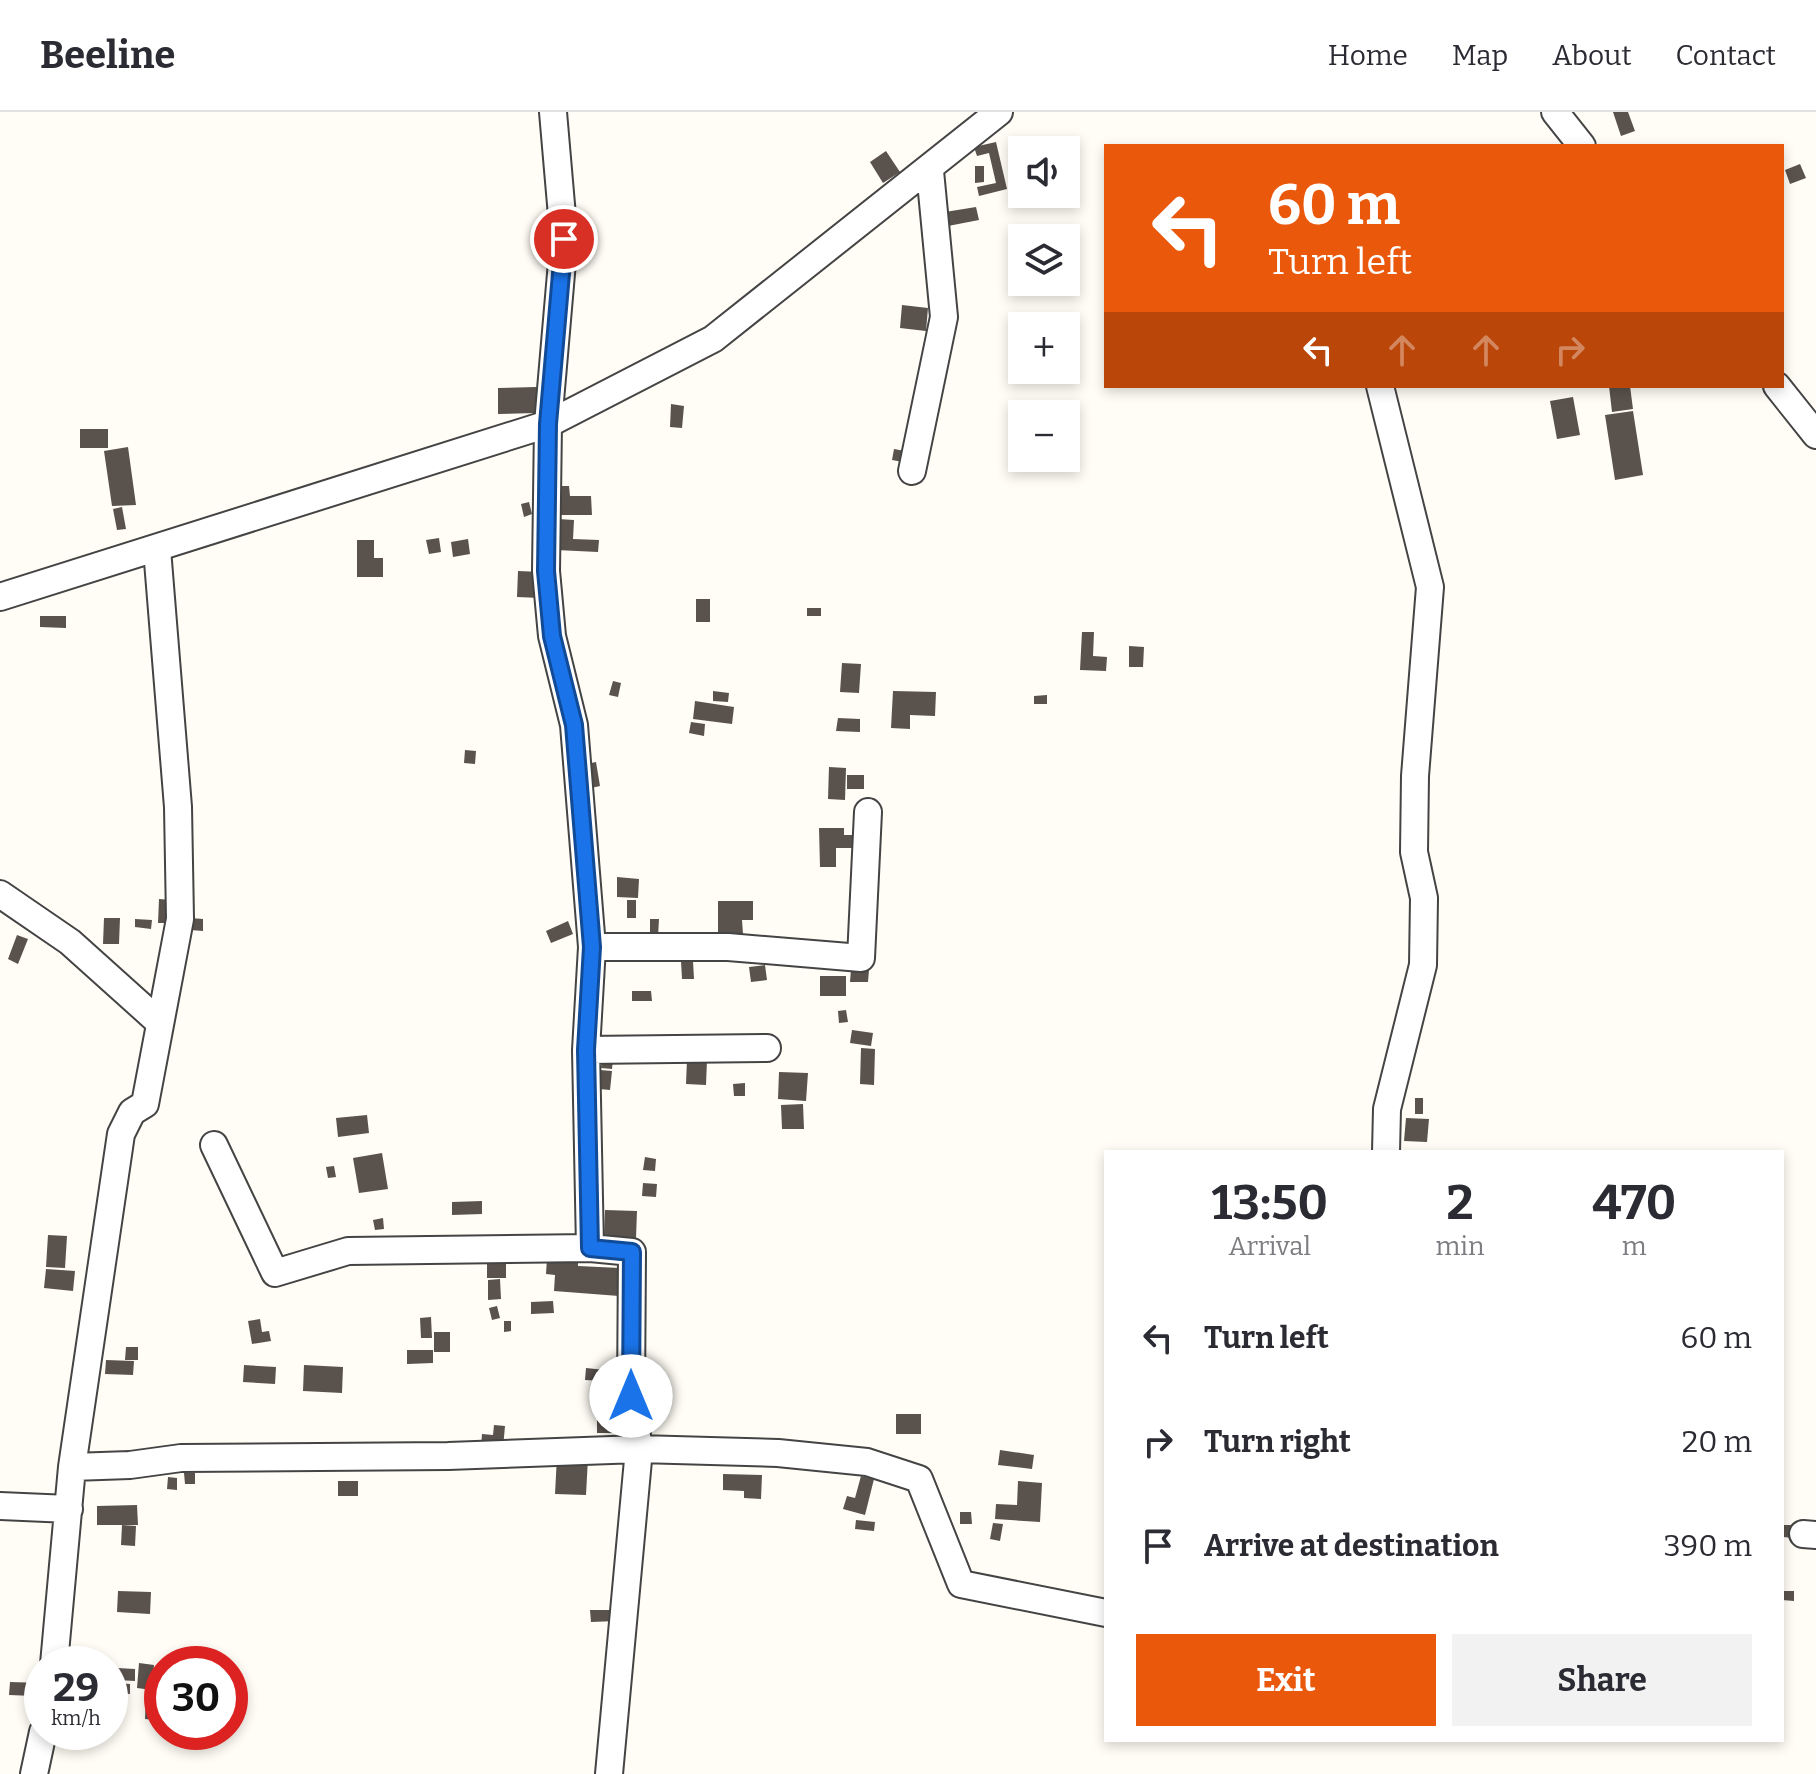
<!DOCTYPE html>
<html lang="en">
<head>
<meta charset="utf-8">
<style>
  :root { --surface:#fff; --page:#f2f2f3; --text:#2b2b33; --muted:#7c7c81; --line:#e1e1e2; --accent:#ea580c }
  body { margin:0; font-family:Bitter,serif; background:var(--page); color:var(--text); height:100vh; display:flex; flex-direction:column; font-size:30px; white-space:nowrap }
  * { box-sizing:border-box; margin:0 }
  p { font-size:26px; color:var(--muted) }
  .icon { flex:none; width:44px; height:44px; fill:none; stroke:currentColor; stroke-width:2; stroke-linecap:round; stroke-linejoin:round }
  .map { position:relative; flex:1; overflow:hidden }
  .panel { position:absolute; left:1104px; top:1038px; width:680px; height:592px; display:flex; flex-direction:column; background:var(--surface); border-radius:0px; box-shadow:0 4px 12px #0003 }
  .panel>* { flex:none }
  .guide { position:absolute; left:1104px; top:32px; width:680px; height:244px; border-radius:0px; box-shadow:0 4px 12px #0003; background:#ea580c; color:#fff; overflow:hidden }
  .buttons { position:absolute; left:1008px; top:24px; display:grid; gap:16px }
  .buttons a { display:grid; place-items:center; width:72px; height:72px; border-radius:0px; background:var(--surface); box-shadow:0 4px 12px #0003; font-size:40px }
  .speed { position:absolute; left:24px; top:1534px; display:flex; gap:16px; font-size:40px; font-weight:700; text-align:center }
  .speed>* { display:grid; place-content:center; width:104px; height:104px; border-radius:50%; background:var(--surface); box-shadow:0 4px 12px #0003; line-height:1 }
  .speed small { font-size:20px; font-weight:400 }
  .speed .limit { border:12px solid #d22; background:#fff; color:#111 }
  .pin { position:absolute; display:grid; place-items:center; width:68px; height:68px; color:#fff; margin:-34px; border:4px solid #fff; border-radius:50%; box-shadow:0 2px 8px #0007 }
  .me { position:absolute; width:88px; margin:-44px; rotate:0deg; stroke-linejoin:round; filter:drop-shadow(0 0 6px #0008) }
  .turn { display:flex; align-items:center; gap:28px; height:168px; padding:0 32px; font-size:36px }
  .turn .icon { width:104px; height:104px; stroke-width:2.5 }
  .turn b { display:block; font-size:56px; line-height:68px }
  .lanes { display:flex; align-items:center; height:76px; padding:0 32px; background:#0003; justify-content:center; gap:40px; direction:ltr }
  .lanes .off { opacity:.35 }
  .eta { display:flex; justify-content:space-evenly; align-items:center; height:136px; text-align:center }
  .eta b { font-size:48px; font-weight:700; line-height:56px }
  .button { display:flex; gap:16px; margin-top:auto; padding:16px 32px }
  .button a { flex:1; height:92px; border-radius:0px; background:var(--accent); color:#fff; font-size:32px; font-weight:700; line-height:92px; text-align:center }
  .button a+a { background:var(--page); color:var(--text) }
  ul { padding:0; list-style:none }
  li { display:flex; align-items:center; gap:24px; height:104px; padding:0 32px }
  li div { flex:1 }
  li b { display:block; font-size:30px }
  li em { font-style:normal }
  header { display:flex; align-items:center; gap:48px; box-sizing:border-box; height:112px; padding:0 40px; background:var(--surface); border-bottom:2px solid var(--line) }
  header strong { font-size:38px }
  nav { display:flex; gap:44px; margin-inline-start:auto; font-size:28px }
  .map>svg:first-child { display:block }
  .building { fill:#5a524d }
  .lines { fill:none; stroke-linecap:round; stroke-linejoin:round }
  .minor-casing { stroke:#444; stroke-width:30 }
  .minor { stroke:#fff; stroke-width:26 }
  .route-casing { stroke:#114b97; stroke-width:20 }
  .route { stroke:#1a73e8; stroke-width:14 }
</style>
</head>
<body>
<header>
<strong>Beeline</strong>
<nav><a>Home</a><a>Map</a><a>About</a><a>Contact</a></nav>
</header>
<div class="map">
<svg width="1816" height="1662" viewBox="0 0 1816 1662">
  <rect width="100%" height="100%" fill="#fffdf5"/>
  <path class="building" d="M1613,0H1628L1635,19L1621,24Z
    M996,30L1007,77L979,84L977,75L996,71L989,41L977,44L974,35Z
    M886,39L900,60L883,71L870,50Z
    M1800,52L1806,66L1790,72L1785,58Z
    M975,54H984V70L975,71Z
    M976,95L979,108L948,114L945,100Z
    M902,193L928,196L926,219L900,216Z
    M1609,274H1630L1633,297L1612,300Z
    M536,275V301L498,302V276Z
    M1573,285L1580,323L1557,327L1550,289Z
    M671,292L684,294L682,316L670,315Z
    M1633,299L1643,363L1615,368L1605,303Z
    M80,317H108V336H80Z
    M128,335L136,393L112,394L104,339Z
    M894,337L905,339L903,350L892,348Z
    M552,374H569L570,384H591L592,403H553Z
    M529,390L532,402L524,405L521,392Z
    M122,395L126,417L117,418L113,397Z
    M558,407L574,408L573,427L599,428L598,440L556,438Z
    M439,426L441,440L429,442L426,428Z
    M468,427L470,442L453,445L451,430Z
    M357,428H374V446H383V465H357Z
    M518,459L541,460L540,486L517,485Z
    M696,487H710V510H696Z
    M807,496H821V504H807Z
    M40,504H66V516L40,515Z
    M1082,520H1094L1093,544L1107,545L1106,559L1080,558Z
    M1129,534L1144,535L1143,555H1129Z
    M842,551L861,552L859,581L840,580Z
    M613,569L621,571L618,585L609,583Z
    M713,579L729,581L728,590L713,589Z
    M893,579L936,580L935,604L910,603V617L891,616Z
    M1047,583V592H1034V584Z
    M695,589L734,595L732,612L693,607Z
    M838,606L860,607V620L836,619Z
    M691,610L705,612L704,624L689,621Z
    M465,638L476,639L475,652L464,651Z
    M596,650L600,674L591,676L586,652Z
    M829,655L846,656L845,688L828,687Z
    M847,663H864V677H847Z
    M819,716H844V723H857V736H836V755H820Z
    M617,765L639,767L638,786L617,785Z
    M159,787L172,788L171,811H158Z
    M627,788H636V806H627Z
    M718,789H753V808H742L743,822L718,823Z
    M104,806H120L119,832H103Z
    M190,806L203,807V819L190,818Z
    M135,807L152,808L151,817L135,815Z
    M650,807H659L658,825L650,824Z
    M568,809L573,822L551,831L546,819Z
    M17,823L28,827L18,852L8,847Z
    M681,849H693L694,867H682Z
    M765,853L767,868L751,870L749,855Z
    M851,857L869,858L868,870H850Z
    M820,864H846V884H820Z
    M632,879H651L652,889H632Z
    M846,898L848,910L839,911L838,899Z
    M852,918L873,921L871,934L850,931Z
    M861,936L875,937L874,973L860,972Z
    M687,947L707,948L706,973L686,972Z
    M602,948H613L612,957L601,956Z
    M600,958L612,959L610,978L599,977Z
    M779,960L808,961L806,989L778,987Z
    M745,971V984H734L733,972Z
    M1415,986H1423V1002H1415Z
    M803,992L804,1017H782L781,993Z
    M367,1003L369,1021L338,1025L336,1006Z
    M1406,1006L1429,1007L1427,1030L1404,1029Z
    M382,1041L388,1077L359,1081L353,1046Z
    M645,1045L656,1047L655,1059L643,1058Z
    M334,1054L336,1065L328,1066L326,1055Z
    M643,1071L657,1072L656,1085L642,1084Z
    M482,1089V1102L452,1103V1090Z
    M605,1098L637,1099L636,1126L604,1125Z
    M383,1106L384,1117L375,1118L373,1108Z
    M48,1123L67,1124L65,1156L46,1155Z
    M487,1144H506V1166H487Z
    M547,1146L578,1148V1154L620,1156L619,1184L554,1179L555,1163L546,1162Z
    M46,1157L75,1159L73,1179L44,1176Z
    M500,1167L501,1187L488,1188V1168Z
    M553,1189L554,1201L531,1202V1190Z
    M497,1194L500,1206L492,1208L489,1196Z
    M431,1205L432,1226H421L420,1206Z
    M260,1207L262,1220L269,1219L271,1229L252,1232L248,1209Z
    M504,1209H511V1219L504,1220Z
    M434,1220H450V1240H434Z
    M126,1235H138V1248H125Z
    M407,1238H433V1251L407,1252Z
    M106,1248L134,1249L133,1263L105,1262Z
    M244,1253L276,1255L275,1272L243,1270Z
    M304,1253L343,1255L342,1281L303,1279Z
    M607,1254L620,1255L619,1269L606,1268Z
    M586,1256L605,1258L604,1269L585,1268Z
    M607,1287H616L617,1321H597V1307H607Z
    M896,1302H921V1322H896Z
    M494,1313L505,1314L503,1336L481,1334L482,1322L493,1323Z
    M1000,1338L1034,1343L1032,1357L998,1353Z
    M557,1344L588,1346L586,1383L555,1382Z
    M184,1361H195V1372H185Z
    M723,1362L762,1363L761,1387L744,1386V1379L723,1378Z
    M861,1364L874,1367L865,1403L843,1397L847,1384L855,1386Z
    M168,1365L177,1366V1378L167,1377Z
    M338,1369H358V1384H338Z
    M1018,1369L1042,1371L1040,1410L995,1407L996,1392L1017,1393Z
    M137,1393L138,1413H97V1394Z
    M960,1400H971L972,1412H960Z
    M856,1408L875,1410L874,1419L855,1417Z
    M993,1411L1003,1412L1000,1429L990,1427Z
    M122,1413L136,1414L135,1434L121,1433Z
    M1783,1413H1794L1793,1426L1783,1425Z
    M118,1479L151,1480L150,1502L117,1500Z
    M1782,1479H1794V1489L1782,1488Z
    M590,1498H617V1509L591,1510Z
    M139,1551L154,1553L152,1578L137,1576Z
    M117,1556L135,1557V1569L117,1568Z
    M10,1570L42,1571V1607H34L35,1584L9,1583Z
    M116,1571L130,1572V1582L115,1581Z
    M146,1583L156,1584L155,1608L145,1607Z"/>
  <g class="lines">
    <g class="minor-casing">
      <path id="minor" d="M553,0L564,127L548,312L546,459L552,524L574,613L592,835L586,938L590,1136L632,1140L631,1284L639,1337L609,1662
        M1555,0L1582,34
        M1380,274L1430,475L1415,664L1414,740L1424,786L1423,853L1387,997L1386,1040
        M1777,274L1816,323
        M912,359L944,205L930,59
        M0,485L548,312L713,227L999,0
        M0,782L70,830L159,910
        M592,835H728L861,846L868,700
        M586,938L767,936
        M214,1033L275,1161L348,1139L590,1136
        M72,1355L130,1353L181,1346L448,1344L639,1337L778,1341L867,1350L919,1367L961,1472L1106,1501
        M0,1394L69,1397
        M1803,1422L1816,1423
        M54,1552L72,1355L121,1022L132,1000L145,992L180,807L178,695L157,437
        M34,1662L43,1620"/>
    </g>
    <use href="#minor" class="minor"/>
  </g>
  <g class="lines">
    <g class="route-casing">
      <path id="route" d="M564,127L548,312L546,459L552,524L574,613L592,835L586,938L590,1136L632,1140L631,1284"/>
    </g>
    <use href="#route" class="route"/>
  </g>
</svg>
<div class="buttons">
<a><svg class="icon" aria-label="sound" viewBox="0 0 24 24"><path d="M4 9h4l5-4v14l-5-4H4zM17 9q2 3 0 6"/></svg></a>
<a><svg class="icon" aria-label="layers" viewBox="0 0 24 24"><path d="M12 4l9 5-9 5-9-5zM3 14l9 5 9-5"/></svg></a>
<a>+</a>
<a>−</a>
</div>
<div class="speed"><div>29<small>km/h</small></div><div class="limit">30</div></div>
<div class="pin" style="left:564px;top:127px;background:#d93025"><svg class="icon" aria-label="arrive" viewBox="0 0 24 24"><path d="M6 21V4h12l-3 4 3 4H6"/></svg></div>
<svg class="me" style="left:631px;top:1284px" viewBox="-20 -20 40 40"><circle r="19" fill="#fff"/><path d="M0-13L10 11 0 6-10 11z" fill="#1a73e8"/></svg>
<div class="guide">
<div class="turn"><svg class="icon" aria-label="left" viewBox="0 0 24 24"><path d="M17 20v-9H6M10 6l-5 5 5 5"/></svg><div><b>60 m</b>Turn left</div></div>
<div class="lanes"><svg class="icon" aria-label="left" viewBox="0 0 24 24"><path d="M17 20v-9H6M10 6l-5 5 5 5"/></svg><svg class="icon off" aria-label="ahead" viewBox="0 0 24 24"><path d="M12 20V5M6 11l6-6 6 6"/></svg><svg class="icon off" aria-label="ahead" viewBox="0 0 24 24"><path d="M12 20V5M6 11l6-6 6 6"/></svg><svg class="icon off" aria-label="right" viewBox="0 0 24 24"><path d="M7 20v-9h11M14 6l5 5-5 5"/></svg></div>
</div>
<section class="panel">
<div class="eta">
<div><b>13:50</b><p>Arrival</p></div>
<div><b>2</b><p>min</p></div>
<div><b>470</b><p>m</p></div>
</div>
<ul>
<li><svg class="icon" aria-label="left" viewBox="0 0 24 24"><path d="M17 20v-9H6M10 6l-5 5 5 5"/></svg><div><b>Turn left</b></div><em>60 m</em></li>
<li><svg class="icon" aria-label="right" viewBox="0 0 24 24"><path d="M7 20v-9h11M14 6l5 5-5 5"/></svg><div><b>Turn right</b></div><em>20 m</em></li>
<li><svg class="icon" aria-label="arrive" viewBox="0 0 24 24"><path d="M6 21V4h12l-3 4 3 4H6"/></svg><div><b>Arrive at destination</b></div><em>390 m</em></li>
</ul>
<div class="button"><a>Exit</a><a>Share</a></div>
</section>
</div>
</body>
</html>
